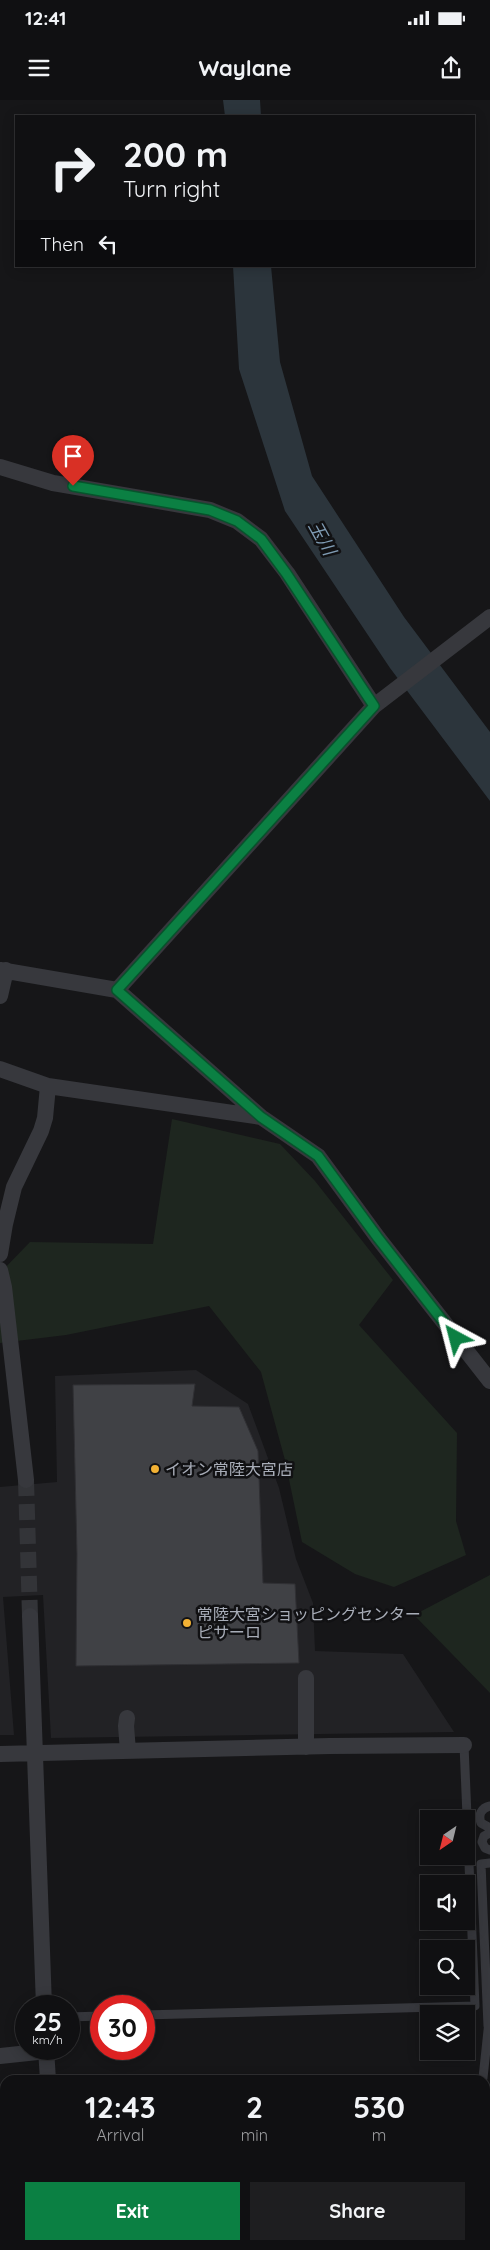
<!DOCTYPE html>
<html lang="en">
<head>
<meta charset="utf-8">
<style>
  :root { --surface:#101012; --page:#1e1e20; --text:#f1f3f6; --muted:#9c9d9f; --line:#303032; --accent:#0b8043 }
  body { margin:0; font-family:Quicksand,"Noto Sans JP",sans-serif; background:var(--page); color:var(--text); height:100vh; display:flex; flex-direction:column; font-size:19px; white-space:nowrap }
  * { box-sizing:border-box; margin:0 }
  p { font-size:16px; color:var(--muted) }
  .icon { flex:none; width:28px; height:28px; fill:none; stroke:currentColor; stroke-width:2; stroke-linecap:round; stroke-linejoin:round }
  .map { position:relative; flex:1; overflow:hidden }
  .sheet { position:absolute; left:0px; top:1975px; width:490px; height:175px; display:flex; flex-direction:column; background:var(--surface); border-radius:15px 15px 0 0; box-shadow:0 2px 12px #0003,0 0 0 1px var(--line) }
  .sheet>* { flex:none }
  .guide { position:absolute; left:15px; top:15px; width:460px; height:152px; border-radius:0px; box-shadow:0 2px 12px #0003,0 0 0 1px var(--line); background:#101012; color:var(--text); overflow:hidden }
  .needle { width:32px; rotate:215deg }
  .buttons { position:absolute; left:420px; top:1710px; display:grid; gap:10px }
  .buttons a { display:grid; place-items:center; width:55px; height:55px; border-radius:0px; background:var(--surface); box-shadow:0 2px 12px #0003,0 0 0 1px var(--line); font-size:25px }
  .speed { position:absolute; left:15px; top:1895px; display:flex; gap:10px; font-size:25px; font-weight:700; text-align:center }
  .speed>* { display:grid; place-content:center; width:65px; height:65px; border-radius:50%; background:var(--surface); box-shadow:0 2px 12px #0003,0 0 0 1px var(--line); line-height:1 }
  .speed small { font-size:12px; font-weight:400 }
  .speed .limit { border:8px solid #d22; background:#fff; color:#111 }
  .pin { position:absolute; display:grid; place-items:center; width:42px; height:42px; color:#fff; margin:-51px -21px; border-radius:50% 50% 50% 0; rotate:-45deg; box-shadow:0 0 5px #0007 }
  .pin .icon { rotate:45deg }
  .me { position:absolute; width:55px; margin:-28px; rotate:322deg; stroke-linejoin:round; filter:drop-shadow(0 0 4px #0008) }
  .turn { display:flex; align-items:center; gap:18px; height:105px; padding:0 25px; font-size:22px }
  .turn .icon { width:65px; height:65px; stroke-width:2.5 }
  .turn b { display:block; font-size:35px; line-height:42px }
  .then { display:flex; align-items:center; height:48px; padding:0 25px; background:#0003; gap:10px; font-size:19px }
  .eta { display:flex; justify-content:space-evenly; align-items:center; height:85px; text-align:center }
  .eta b { font-size:30px; font-weight:700; line-height:35px }
  .cta { display:flex; gap:10px; margin-top:auto; padding:10px 25px }
  .cta a { flex:1; height:58px; border-radius:0px; background:var(--accent); color:#fff; font-size:20px; font-weight:700; line-height:58px; text-align:center }
  .cta a+a { background:var(--page); color:var(--text) }
  .status { display:flex; justify-content:space-between; align-items:center; height:35px; padding:0 25px; background:var(--surface); direction:ltr }
  .status svg { height:14px; fill:currentColor }
  header { display:flex; justify-content:space-between; align-items:center; height:65px; padding:0 25px; background:var(--surface); font-size:22px; font-weight:700 }
  .map>svg:first-child { display:block }
  .built { fill:#222225 }
  .green { fill:#1e261f }
  .water { fill:#2c353c }
  .building { fill:#404145; stroke:#303034 }
  .lines { fill:none; stroke-linecap:round; stroke-linejoin:round }
  .minor-tunnel { stroke:#333438; stroke-width:16; stroke-dasharray:16 8; stroke-linecap:butt }
  .service { stroke:#37383d; stroke-width:9 }
  .minor { stroke:#37383d; stroke-width:16 }
  .route-casing { stroke:#07532c; stroke-width:12 }
  .route { stroke:#0b8043; stroke-width:9 }
  .poi-dot { fill:#f2b134; stroke:#111113; stroke-width:2 }
  .labels { text-anchor:middle; stroke-width:5; stroke-linejoin:round; paint-order:stroke }
  .poi-label { font-size:16px; fill:#a8adb8; stroke:#111113; text-anchor:start }
  .water-label { font-size:18px; font-style:italic; fill:#7f9bb3; stroke:#111113 }
</style>
</head>
<body>
<div class="status"><b>12:41</b><svg viewBox="0 0 49 12"><path d="M0 12V9h3v3zM5 12V6h3v6zM10 12V3h3v9zM15 12V0h3v12zM26 1h20v11H26zM47 4h2v5h-2z"/></svg></div>
<header><svg class="icon" aria-label="menu" viewBox="0 0 24 24"><path d="M4 6h16M4 12h16M4 18h16"/></svg>Waylane<svg class="icon" aria-label="share" viewBox="0 0 24 24"><path d="M12 15V3M7 8l5-5 5 5M5 13v7h14v-7"/></svg></header>
<div class="map">
<svg width="490" height="2150" viewBox="0 0 490 2150">
  <rect width="100%" height="100%" fill="#161618"/>
  <path class="built" d="M196,1270L248,1304L279,1388L296,1459L313,1503L315,1551L403,1554L454,1632L51,1638L43,1495L3,1497L14,1635H0V1387L57,1382L55,1276Z"/>
  <path class="green" d="M172,1019L280,1044L315,1081L393,1180L359,1225L457,1333L456,1421L466,1455L394,1487L355,1474L302,1442L285,1360L261,1272L209,1206L66,1235L0,1243V1173L30,1142L153,1144Z
    M490,1475V1593L414,1515Z"/>
  <path class="water" d="M223,0H260L261,16H225Z
    M233,166H271L280,262L312,376L404,517L490,632V701L390,568L285,411L239,269Z"/>
  <path class="building" d="M195,1284L192,1306L239,1307L258,1351L263,1483L295,1484L299,1563L76,1566L77,1454L73,1285Z"/>
  <g class="lines">
    <path class="minor-tunnel" d="M26,1380L30,1516"/>
    <path class="service" d="M490,1706C481,1708 478,1715 481,1723L490,1728
      M490,1733L484,1736L482,1742L485,1748L490,1750
      M144,1915L475,1906L464,1645
      M69,1917L101,1916
      M488,1926L481,1764L490,1763
      M483,1978L489,1921
      M485,2002L490,2057
      M447,2145L448,2150"/>
    <path class="minor" d="M0,367L53,383L210,410L237,421L261,439L287,473L374,606
      M0,870L117,890L261,1017L318,1056L378,1138L490,1281
      M117,890L374,606L490,517
      M0,896L6,870
      M0,969L48,986L261,1017
      M0,1154L5,1124L14,1087L41,1031L45,1018L48,986
      M0,1170L4,1187L26,1380
      M30,1516L44,1906
      M306,1578V1647
      M127,1618L126,1626L128,1651
      M0,1654L330,1646L464,1645
      M46,1949L48,1980
      M0,1956L47,1951
      M485,2058H490
      M54,2145V2150
      M381,2150L382,2145"/>
  </g>
  <g class="lines">
    <g class="route-casing">
      <path id="route" d="M73,386L210,410L237,421L261,439L286,473L374,606L117,890L261,1017L318,1056L378,1138L456,1238"/>
    </g>
    <use href="#route" class="route"/>
  </g>
  <g class="poi-dot">
    <circle cx="155" cy="1369" r="5"/>
    <circle cx="187" cy="1523" r="5"/>
  </g>
  <g class="labels">
    <g class="poi-label">
      <text x="165" y="1375">イオン常陸大宮店</text>
      <text x="197" y="1520">常陸大宮ショッピングセンター<tspan x="197" dy="18">ピサーロ</tspan></text>
    </g>
    <g class="water-label">
      <text transform="translate(322 438) rotate(61)" y="6">玉川</text>
    </g>
  </g>
</svg>
<div class="buttons">
<a><svg class="needle" viewBox="-14 -14 28 28"><path d="M0-13l5 13h-10z" fill="#e53935"/><path d="M0 13l5-13h-10z" fill="#9c9d9f"/></svg></a>
<a><svg class="icon" aria-label="sound" viewBox="0 0 24 24"><path d="M4 9h4l5-4v14l-5-4H4zM17 9q2 3 0 6"/></svg></a>
<a><svg class="icon" aria-label="search" viewBox="0 0 24 24"><circle cx="10" cy="10" r="6"/><path d="M15 15l6 6"/></svg></a>
<a><svg class="icon" aria-label="layers" viewBox="0 0 24 24"><path d="M12 4l9 5-9 5-9-5zM3 14l9 5 9-5"/></svg></a>
</div>
<div class="speed"><div>25<small>km/h</small></div><div class="limit">30</div></div>
<div class="pin" style="left:73px;top:386px;background:#d93025"><svg class="icon" aria-label="arrive" viewBox="0 0 24 24"><path d="M6 21V4h12l-3 4 3 4H6"/></svg></div>
<svg class="me" style="left:456px;top:1238px" viewBox="-20 -20 40 40"><path d="M0-17L14 15 0 8-14 15z" fill="#0b8043" stroke="#fff" stroke-width="4"/></svg>
<div class="guide">
<div class="turn"><svg class="icon" aria-label="right" viewBox="0 0 24 24"><path d="M7 20v-9h11M14 6l5 5-5 5"/></svg><div><b>200 m</b>Turn right</div></div>
<div class="then">Then<svg class="icon" aria-label="left" viewBox="0 0 24 24"><path d="M17 20v-9H6M10 6l-5 5 5 5"/></svg></div>
</div>
<section class="sheet">
<div class="eta">
<div><b>12:43</b><p>Arrival</p></div>
<div><b>2</b><p>min</p></div>
<div><b>530</b><p>m</p></div>
</div>
<div class="cta"><a>Exit</a><a>Share</a></div>
</section>
</div>
</body>
</html>
